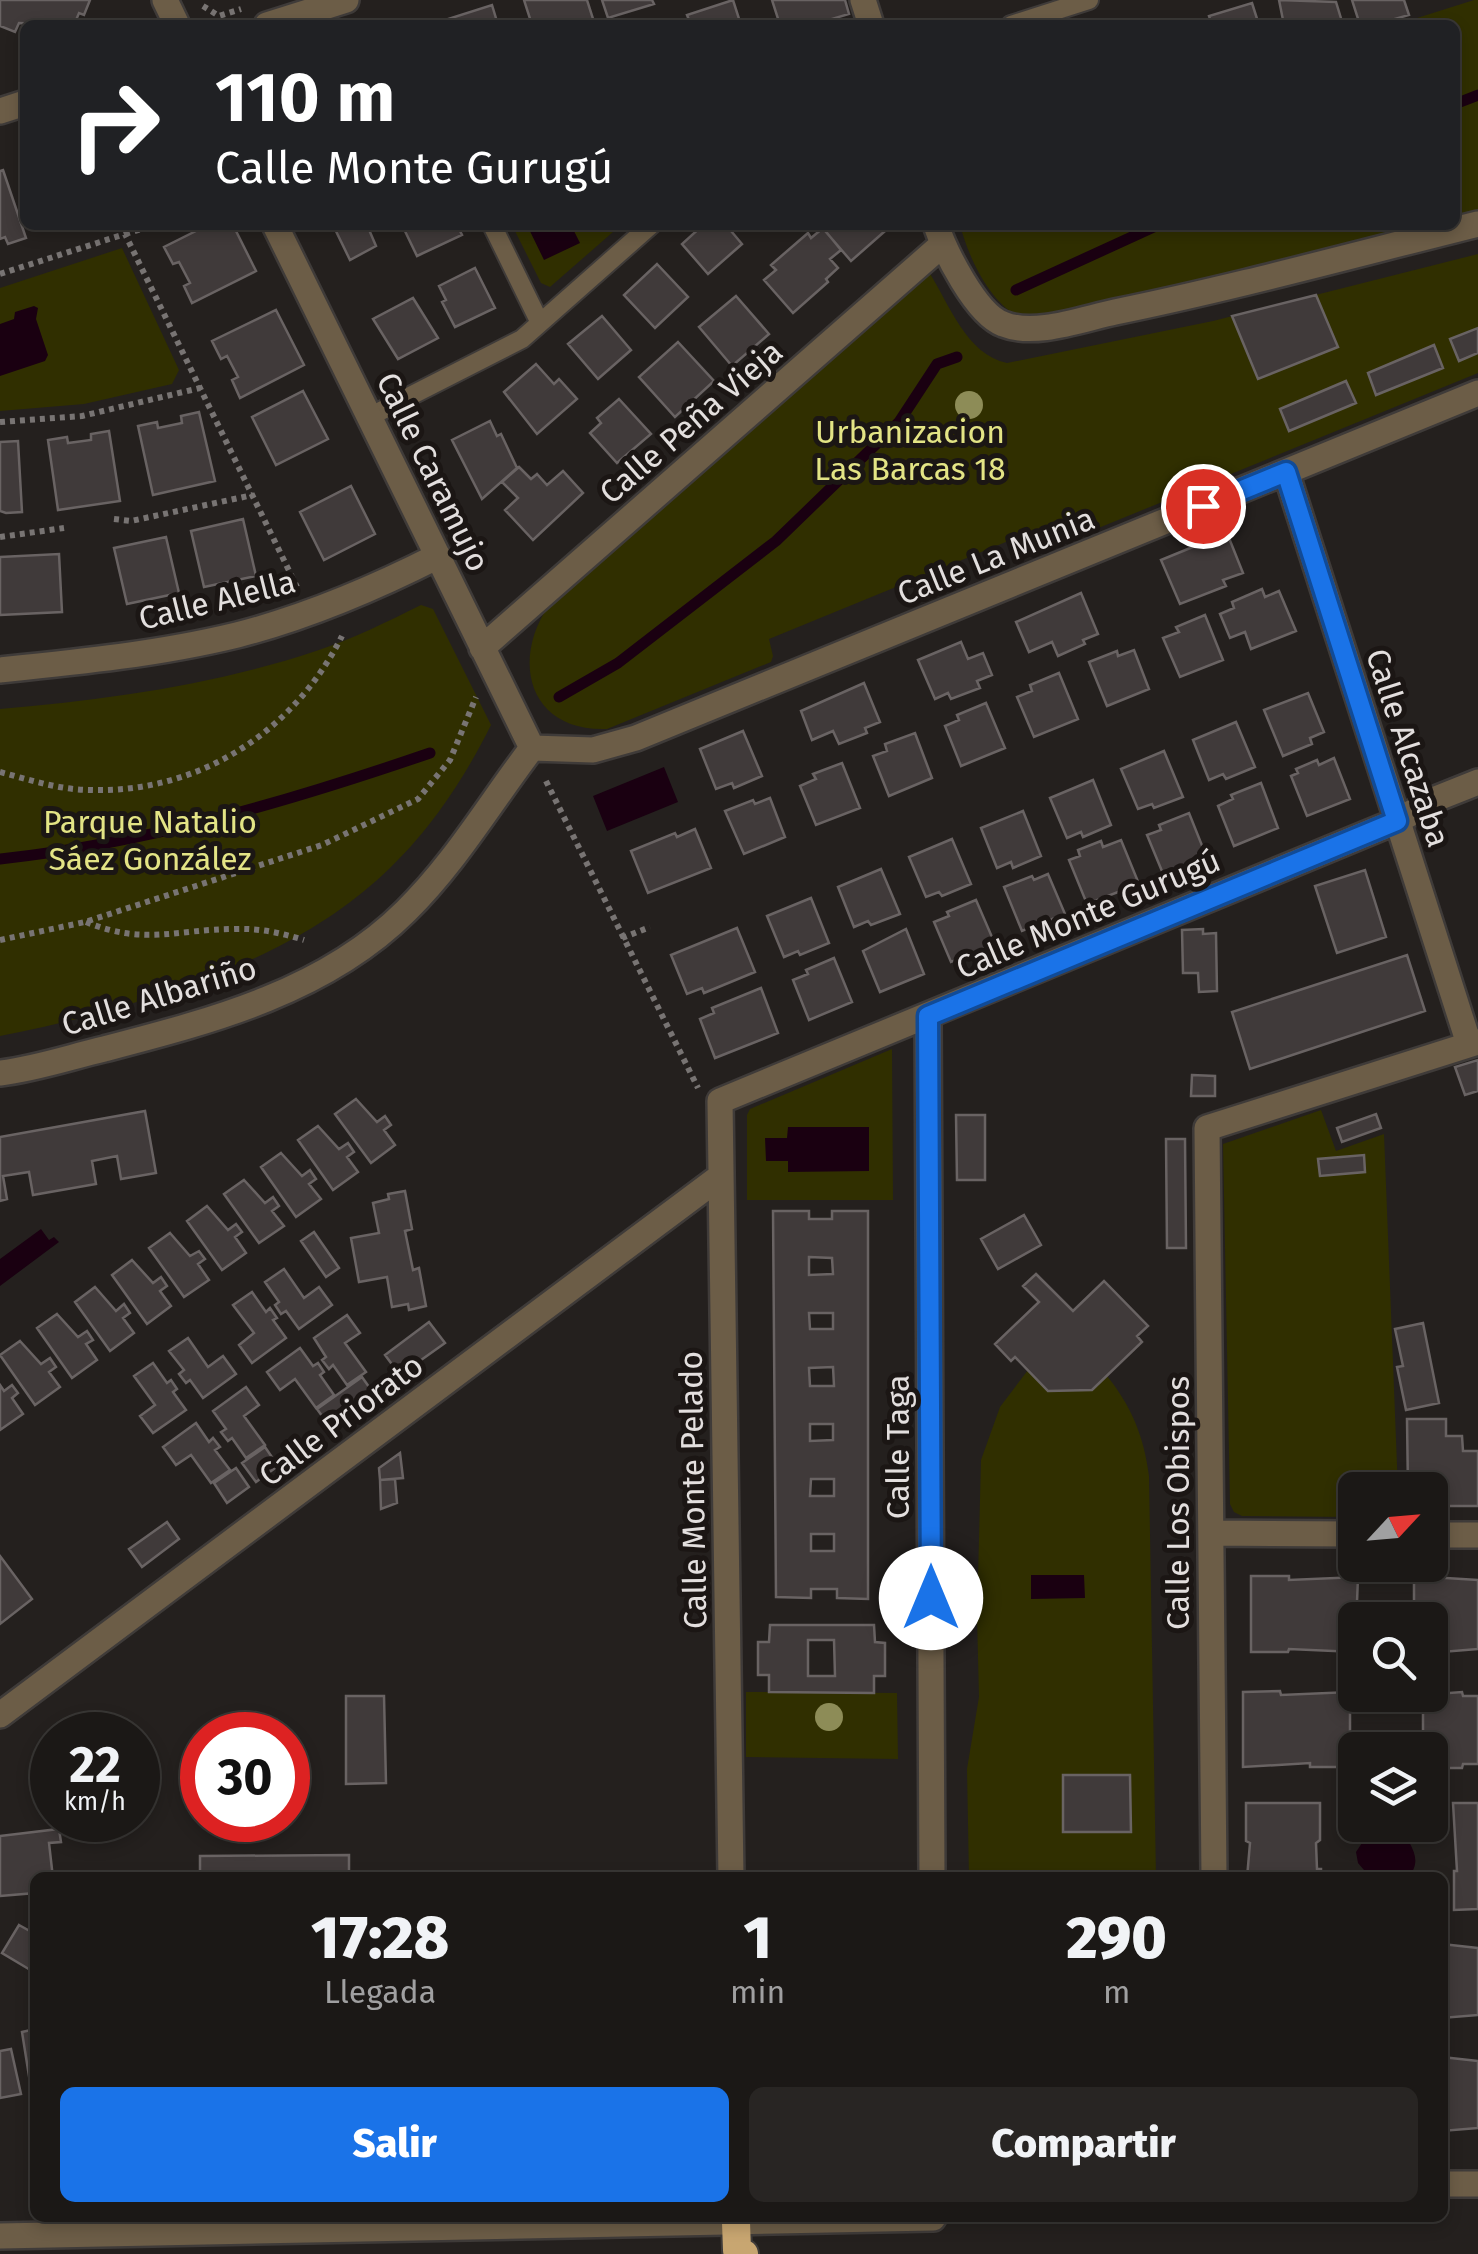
<!DOCTYPE html>
<html lang="es">
<head>
<meta charset="utf-8">
<style>
  :root { --surface:#1b1816; --page:#282523; --text:#f1f3f6; --muted:#a0a0a1; --line:#393735; --accent:#1a73e8 }
  body { margin:0; font-family:"Fira Sans",sans-serif; background:var(--page); color:var(--text); height:100vh; display:flex; flex-direction:column; font-size:38px; white-space:nowrap }
  * { box-sizing:border-box; margin:0 }
  p { font-size:32px; color:var(--muted) }
  .icon { flex:none; width:55px; height:55px; fill:none; stroke:currentColor; stroke-width:2; stroke-linecap:round; stroke-linejoin:round }
  .map { position:relative; flex:1; overflow:hidden }
  .panel { position:absolute; left:30px; top:1872px; width:1418px; height:350px; display:flex; flex-direction:column; background:var(--surface); border-radius:15px; box-shadow:0 5px 15px #0003,0 0 0 2px var(--line) }
  .panel>* { flex:none }
  .banner { position:absolute; left:20px; top:20px; width:1440px; height:210px; border-radius:15px; box-shadow:0 5px 15px #0003,0 0 0 2px var(--line); background:#202124; color:#fff; overflow:hidden }
  .needle { width:65px; rotate:64deg }
  .buttons { position:absolute; left:1338px; top:1472px; display:grid; gap:20px }
  .buttons a { display:grid; place-items:center; width:110px; height:110px; border-radius:15px; background:var(--surface); box-shadow:0 5px 15px #0003,0 0 0 2px var(--line); font-size:50px }
  .speed { position:absolute; left:30px; top:1712px; display:flex; gap:20px; font-size:50px; font-weight:700; text-align:center }
  .speed>* { display:grid; place-content:center; width:130px; height:130px; border-radius:50%; background:var(--surface); box-shadow:0 5px 15px #0003,0 0 0 2px var(--line); line-height:1 }
  .speed small { font-size:25px; font-weight:400 }
  .speed .limit { border:15px solid #d22; background:#fff; color:#111 }
  .pin { position:absolute; display:grid; place-items:center; width:85px; height:85px; color:#fff; margin:-42px; border:5px solid #fff; border-radius:50%; box-shadow:0 2px 10px #0007 }
  .me { position:absolute; width:110px; margin:-55px; rotate:0deg; stroke-linejoin:round; filter:drop-shadow(0 0 8px #0008) }
  .turn { display:flex; align-items:center; gap:35px; height:210px; padding:0 30px; font-size:45px }
  .turn .icon { width:130px; height:130px; stroke-width:2.5 }
  .turn b { display:block; font-size:70px; line-height:85px }
  .eta { display:flex; justify-content:space-evenly; align-items:center; height:170px; text-align:center }
  .eta b { font-size:60px; font-weight:800; line-height:70px }
  .button { display:flex; gap:20px; margin-top:auto; padding:20px 30px }
  .button a { flex:1; height:115px; border-radius:15px; background:var(--accent); color:#fff; font-size:40px; font-weight:800; line-height:115px; text-align:center }
  .button a+a { background:var(--page); color:var(--text) }
  .map>svg:first-child { display:block }
  .green { fill:#302f00 }
  .water { fill:#1a0011 }
  .lines { fill:none; stroke-linecap:round; stroke-linejoin:round }
  .stream { stroke:#1a0011; stroke-width:11 }
  .building { fill:#403a3a; stroke:#696363; stroke-width:2.5; fill-rule:evenodd }
  .service-casing { stroke:#3f3b39; stroke-width:22 }
  .minor-casing { stroke:#3f3b39; stroke-width:30 }
  .trunk-casing { stroke:#3f3b39; stroke-width:32 }
  .path { stroke:#787473; stroke-width:6; stroke-dasharray:5 5; stroke-linecap:butt }
  .service { stroke:#6c5d47; stroke-width:18 }
  .minor { stroke:#6c5d47; stroke-width:25 }
  .trunk { stroke:#c8a671; stroke-width:28 }
  .tree { fill:#8d8c57 }
  .route-casing { stroke:#114b97; stroke-width:25 }
  .route { stroke:#1a73e8; stroke-width:18 }
  .labels { text-anchor:middle; stroke-width:10; stroke-linejoin:round; paint-order:stroke }
  .street-label { font-size:32px; fill:#e3dfde; stroke:#1b1614 }
  .park-label { font-size:32px; fill:#e3e485; stroke:#1b1614 }
</style>
</head>
<body>
<div class="map">
<svg width="1478" height="2254" viewBox="0 0 1478 2254">
  <rect width="100%" height="100%" fill="#24201e"/>
  <path class="green" d="M1474,0H1478V211L1455,218V25H1395Z
    M512,225H621L550,287L541,283Z
    M960,225H1428L1027,320C992,309 969,259 960,225Z
    M122,248L179,370L172,384L84,404L0,411V288Z
    M1478,254V373L1096,529L1091,527L1084,510L769,639L773,656L771,662L607,729C530,732 510,662 549,605L929,272C949,304 967,355 1007,363L1213,321Z
    M421,605L433,609L491,725C417,873 324,939 171,991C115,1010 58,1025 0,1036V709C106,700 214,685 316,651C352,639 387,622 421,605Z
    M892,1049L893,1200H747V1115L750,1109Z
    M1321,1110L1336,1151L1384,1134L1398,1490H1355V1517L1242,1516L1234,1512L1230,1504L1223,1144Z
    M1028,1370L1048,1391L1092,1390L1107,1376C1132,1407 1144,1437 1149,1476L1156,1877L969,1878L967,1769L979,1697L977,1617L981,1460L1000,1407Z
    M746,1692L897,1693L898,1759L746,1757Z"/>
  <path class="water" d="M527,225H571L580,243L544,260Z
    M34,306L38,308L36,319L48,355L45,361L0,376V324L14,319L15,312Z
    M664,767L678,802L607,831L593,796Z
    M788,1127H869V1171L788,1172V1161H766L765,1138H787Z
    M41,1229L49,1240L54,1237L59,1242L0,1286V1259Z
    M1031,1575H1084L1085,1598L1031,1599Z
    M1356,1825H1404C1406,1846 1425,1855 1409,1877H1359L1364,1870L1358,1863L1356,1852L1364,1840Z"/>
  <g class="lines">
    <path class="stream" d="M1455,104L1478,95
      M1016,290L1158,225
      M559,697L618,663L776,541L899,422L937,364L957,357
      M0,859C148,843 290,801 430,753"/>
  </g>
  <path class="building" d="M0,0H90L84,15L79,13L74,25L19,23L15,32L0,26Z
    M524,0H587L595,25H532Z
    M602,0H652L654,4L608,18Z
    M733,0L741,25H691L687,15Z
    M772,0H845L849,14L812,25H780Z
    M1279,0L1336,2L1343,25H1284Z
    M1352,0H1404L1409,15L1374,25H1360Z
    M1252,3L1259,25H1212L1209,16Z
    M492,5L498,25H450L448,19Z
    M3,170L26,238L8,244L5,237L0,239V171Z
    M208,225H233L256,271L192,303L184,286L190,283L179,262L173,264L164,247Z
    M333,225H367L376,246L350,260Z
    M408,225H457L462,235L417,256L403,227Z
    M703,225H726L742,244L708,274L682,244Z
    M820,225H880L885,231L851,261Z
    M823,228L841,250L830,259L838,268L826,279L828,282L793,313L764,280L776,270L771,265L808,233L811,238Z
    M657,264L688,297L655,328L624,295Z
    M475,268L495,308L455,327L442,302L446,300L439,286Z
    M1316,295L1338,347L1258,379L1232,316Z
    M736,296L769,334L732,366L699,327Z
    M413,298L438,338L398,359L373,319Z
    M276,310L304,365L240,398L232,380L238,377L227,356L221,359L212,341Z
    M602,316L631,350L598,379L568,344Z
    M1478,328V353L1459,361L1450,339Z
    M678,342L714,381L675,417L639,377Z
    M1434,345L1443,368L1376,395L1368,373Z
    M536,364L554,384L559,379L577,399L537,434L504,392Z
    M1346,381L1356,403L1289,431L1280,409Z
    M303,391L328,439L276,465L252,417Z
    M619,399L651,434L617,463L590,433L601,423L597,418Z
    M199,412L215,481L153,495L138,426L157,422L158,428L182,423L181,416Z
    M490,421L497,436L501,434L517,468L482,499L452,440Z
    M109,431L120,501L58,510L48,440L67,437L68,443L91,440V434Z
    M18,441L22,512L6,513L0,511V442Z
    M519,467L531,479L537,474L547,485L563,471L583,493L533,540L505,510L518,498L502,482Z
    M351,486L375,534L324,560L300,512Z
    M243,519L256,576L204,587L191,531Z
    M1227,533L1243,573L1223,580L1226,586L1180,604L1161,560Z
    M166,537L179,593L127,604L114,548Z
    M59,554L62,612L0,615V557Z
    M1262,589L1265,597L1279,591L1296,631L1251,649L1245,632L1230,638L1220,614L1234,608L1232,602Z
    M1081,593L1098,634L1083,640L1085,644L1058,656L1052,642L1029,652L1016,622Z
    M1205,615L1223,660L1180,677L1163,638L1179,632L1176,627Z
    M961,642L968,659L983,653L992,675L977,681L980,688L951,699L948,693L935,699L918,660Z
    M1134,650L1149,689L1107,706L1089,662L1117,651L1118,656Z
    M1059,673L1078,719L1034,737L1017,697L1032,691L1030,685Z
    M864,683L880,722L865,728L867,733L839,744L833,731L812,740L801,711Z
    M1308,693L1324,732L1310,738L1312,744L1283,756L1264,710Z
    M986,703L1005,748L961,766L945,726L959,720L957,715Z
    M1236,722L1255,767L1226,779L1223,774L1209,780L1193,740Z
    M743,731L762,776L734,788L732,783L716,789L700,749Z
    M915,733L932,778L889,796L873,756L887,751L885,744Z
    M1164,751L1183,797L1154,808L1152,804L1138,809L1121,769Z
    M1334,758L1350,799L1307,816L1291,776L1298,773L1296,769L1317,760L1319,765Z
    M842,763L860,808L816,825L800,786L816,779L813,774Z
    M1093,780L1111,825L1083,837L1081,832L1067,838L1050,798Z
    M1261,783L1278,828L1234,846L1218,806L1233,799L1231,795Z
    M770,798L785,837L744,854L725,811L753,800L755,804Z
    M1023,811L1041,856L1013,868L1011,862L997,868L981,828Z
    M1189,813L1207,858L1164,876L1147,835L1161,830L1159,825Z
    M695,829L711,868L648,893L631,851L675,833L677,837Z
    M952,839L971,884L942,896L939,892L926,897L909,857Z
    M1121,840L1139,884L1087,904L1069,860L1080,856L1078,850L1101,841L1103,847Z
    M881,869L900,914L871,925L868,921L854,927L838,887Z
    M1365,870L1386,937L1337,953L1315,886Z
    M1048,874L1065,914L1022,931L1004,887L1032,876L1034,880Z
    M811,898L829,943L800,955L798,951L784,957L767,916Z
    M976,900L995,944L951,962L934,922L949,916L947,912Z
    M737,928L755,972L704,993L702,988L687,994L671,955Z
    M906,929L924,974L880,992L863,951Z
    M1203,929V934L1216,933L1217,991L1199,992L1198,973H1183L1182,930Z
    M1407,955L1425,1011L1250,1069L1232,1012Z
    M834,958L852,1002L809,1020L793,980L808,974L806,970Z
    M761,988L778,1033L715,1058L700,1019L714,1013L712,1008Z
    M1478,1060V1091L1465,1095L1455,1067Z
    M1192,1075L1215,1076V1096H1191Z
    M356,1099L377,1122L385,1116L391,1125L384,1130L395,1145L371,1163L335,1114Z
    M145,1111L156,1173L121,1179L117,1156L92,1161L96,1184L33,1195L29,1172L3,1176L7,1199L0,1201V1137Z
    M1376,1114L1381,1128L1342,1142L1337,1128Z
    M956,1115H985V1180H957Z
    M318,1126L339,1149L348,1143L354,1152L347,1157L358,1172L333,1190L298,1140Z
    M1166,1139H1185L1186,1248H1167Z
    M281,1153L302,1176L310,1170L316,1179L309,1184L321,1199L296,1217L261,1167Z
    M1364,1155L1365,1172L1320,1176L1318,1159Z
    M244,1180L265,1203L273,1197L279,1206L272,1211L284,1226L259,1243L224,1194Z
    M405,1191L412,1229L405,1231L413,1270L419,1268L426,1306L409,1310L408,1304L392,1307L387,1277L359,1282L351,1238L379,1233L373,1203L389,1199L388,1194Z
    M207,1206L228,1230L236,1224L242,1232L235,1237L246,1253L222,1270L187,1221Z
    M773,1211H809V1219H832V1211H868V1599L837,1598V1589H811V1598L776,1597ZM809,1257L832,1258L833,1274L809,1275ZM809,1313H833V1329H810ZM833,1367L834,1386H810L809,1368ZM810,1424H833V1440L810,1441ZM811,1479H834V1496H810ZM811,1534H834V1551H811Z
    M1024,1215L1041,1245L998,1269L981,1239Z
    M314,1232L339,1268L326,1277L301,1241Z
    M170,1233L190,1256L199,1251L205,1259L198,1264L209,1280L184,1297L149,1248Z
    M132,1260L153,1283L161,1277L167,1286L160,1291L171,1306L147,1324L112,1275Z
    M284,1269L304,1298L319,1287L332,1305L299,1329L286,1311L281,1314L275,1305L279,1302L265,1282Z
    M1036,1274L1073,1311L1104,1281L1148,1326L1137,1336L1142,1342L1092,1390L1048,1391L1015,1357L1011,1361L995,1344L1039,1302L1023,1286Z
    M95,1287L116,1311L124,1304L130,1313L123,1318L134,1333L110,1351L75,1302Z
    M252,1292L266,1312L270,1308L277,1318L273,1320L286,1338L252,1363L239,1345L254,1333L233,1305Z
    M57,1314L78,1337L87,1331L93,1340L86,1344L97,1360L72,1378L37,1328Z
    M347,1315L360,1333L345,1343L366,1372L347,1385L333,1365L329,1369L322,1360L326,1357L314,1338Z
    M429,1322L445,1343L400,1375L385,1355Z
    M1423,1323L1439,1403L1406,1410L1397,1367L1403,1366L1395,1329Z
    M188,1338L208,1367L223,1356L236,1374L203,1398L190,1380L186,1383L179,1374L184,1370L169,1351Z
    M20,1341L41,1364L50,1358L56,1367L49,1372L60,1387L35,1405L0,1355Z
    M300,1348L313,1366L318,1363L324,1372L320,1375L334,1395L316,1408L295,1379L280,1390L267,1372Z
    M153,1363L167,1383L171,1380L177,1389L173,1392L186,1410L153,1433L140,1416L155,1405L134,1376Z
    M362,1377L374,1394L330,1427L317,1409Z
    M0,1385L4,1391L12,1385L18,1393L12,1398L23,1414L0,1430Z
    M246,1387L259,1405L244,1416L265,1445L246,1458L232,1438L228,1441L221,1432L226,1429L213,1411Z
    M1407,1419H1446V1436H1462L1463,1451H1478V1506H1430V1490H1408Z
    M196,1423L209,1442L213,1438L220,1447L215,1450L230,1470L211,1483L191,1455L176,1465L163,1447Z
    M265,1447L278,1466L256,1482L242,1463Z
    M400,1453L403,1478L380,1480L379,1468Z
    M236,1468L249,1487L227,1503L214,1483Z
    M395,1479L397,1503L381,1509L380,1480Z
    M167,1522L179,1539L142,1567L129,1549Z
    M0,1556L32,1599L0,1624Z
    M1251,1576H1289V1580L1358,1577L1355,1652L1289,1649L1288,1652H1251Z
    M1414,1576L1478,1580V1649L1430,1653V1620H1414Z
    M770,1625H874L875,1642L885,1643V1676H874V1693L769,1692V1675H758V1642H769ZM808,1640H834L835,1676H808Z
    M1280,1691L1281,1695L1350,1692V1767H1310V1763L1243,1767V1692Z
    M1462,1692L1463,1696H1478V1764H1463L1462,1768H1430V1750H1423V1695Z
    M346,1696H384L386,1783L346,1784Z
    M1063,1775H1130L1131,1832H1063Z
    M1246,1803H1320V1840L1316,1843L1317,1869H1321V1878H1247L1250,1843L1246,1841Z
    M1453,1803H1478V1909L1454,1910V1871H1457Z
    M59,1829L61,1842L49,1843L53,1878H35V1893L0,1896V1836Z
    M349,1855V1878H200V1856Z
    M19,1925L35,1934L32,1971L2,1953Z
    M1442,1944L1478,1948V2015L1442,2018Z
    M35,2029V2075L29,2076L22,2032Z
    M11,2049L21,2094L0,2098V2051Z
    M1442,2057L1478,2061V2128L1442,2131Z"/>
  <g class="lines">
    <g class="service-casing">
      <path id="service" d="M1011,25L1089,0
        M492,225L540,323
        M369,417L522,339L651,225"/>
    </g>
    <g class="minor-casing">
      <path id="minor" d="M165,0L177,25
        M863,0L871,25
        M267,25L346,0
        M0,111L25,103
        M275,225L532,748
        M936,225C945,252 976,314 1003,324C1035,337 1082,319 1115,312C1237,287 1357,254 1478,224
        M1286,472L1469,1044
        M482,648L943,244
        M0,670C79,662 159,654 237,635C307,617 373,589 438,556
        M532,748L593,750L636,738L1478,393
        M928,1016L932,1878
        M0,1073C35,1069 70,1057 104,1049C211,1021 325,992 406,911C455,863 490,803 532,748
        M1211,1533L1355,1534
        M1430,1535H1478
        M0,1715L721,1176
        M731,1878L720,1101L1397,821L1438,798L1478,782
        M1214,1878L1207,1128L1478,1042
        M1442,2184H1478
        M0,2236L933,2218"/>
    </g>
    <g class="trunk-casing">
      <path id="trunk" d="M736,2222L737,2250L744,2254"/>
    </g>
    <path class="path" d="M203,6L219,16L241,9
      M125,234L154,225
      M0,274L125,234L297,587
      M0,422L82,416L200,388
      M114,519L131,521L253,495
      M0,537L64,528
      M0,772C30,780 60,790 91,790C199,793 294,732 342,636
      M546,781L698,1088
      M86,922C145,946 177,929 234,929C260,928 281,933 304,940
      M622,938L650,927
      M0,940L85,922L322,845L418,799L450,760L476,697"/>
    <use href="#service" class="service"/>
    <use href="#minor" class="minor"/>
    <use href="#trunk" class="trunk"/>
  </g>
  <g class="tree">
    <circle cx="969" cy="405" r="14"/>
    <circle cx="829" cy="1717" r="14"/>
  </g>
  <g class="lines">
    <g class="route-casing">
      <path id="route" d="M931,1598L928,1016L1397,821L1286,472L1203,506"/>
    </g>
    <use href="#route" class="route"/>
  </g>
  <g class="labels">
    <g class="street-label">
      <text transform="translate(691 422) rotate(-41)" y="11">Calle Peña Vieja</text>
      <text transform="translate(433 472) rotate(64)" y="11">Calle Caramujo</text>
      <text transform="translate(996 556) rotate(-22)" y="11">Calle La Munia</text>
      <text transform="translate(217 600) rotate(-14)" y="11">Calle Alella</text>
      <text transform="translate(1408 748) rotate(72)" y="11">Calle Alcazaba</text>
      <text transform="translate(1088 914) rotate(-23)" y="11">Calle Monte Gurugú</text>
      <text transform="translate(159 996) rotate(-17)" y="11">Calle Albariño</text>
      <text transform="translate(341 1420) rotate(-37)" y="11">Calle Priorato</text>
      <text transform="translate(898 1447) rotate(-90)" y="11">Calle Taga</text>
      <text transform="translate(693 1490) rotate(-91)" y="11">Calle Monte Pelado</text>
      <text transform="translate(1178 1503) rotate(-90)" y="11">Calle Los Obispos</text>
    </g>
    <g class="park-label">
      <text x="910" y="443">Urbanizacion<tspan x="910" dy="37">Las Barcas 18</tspan></text>
      <text x="150" y="833">Parque Natalio<tspan x="150" dy="37">Sáez González</tspan></text>
    </g>
  </g>
</svg>
<div class="buttons">
<a><svg class="needle" viewBox="-14 -14 28 28"><path d="M0-13l5 13h-10z" fill="#e53935"/><path d="M0 13l5-13h-10z" fill="#a0a0a1"/></svg></a>
<a><svg class="icon" aria-label="search" viewBox="0 0 24 24"><circle cx="10" cy="10" r="6"/><path d="M15 15l6 6"/></svg></a>
<a><svg class="icon" aria-label="layers" viewBox="0 0 24 24"><path d="M12 4l9 5-9 5-9-5zM3 14l9 5 9-5"/></svg></a>
</div>
<div class="speed"><div>22<small>km/h</small></div><div class="limit">30</div></div>
<div class="pin" style="left:1203px;top:506px;background:#d93025"><svg class="icon" aria-label="arrive" viewBox="0 0 24 24"><path d="M6 21V4h12l-3 4 3 4H6"/></svg></div>
<svg class="me" style="left:931px;top:1598px" viewBox="-20 -20 40 40"><circle r="19" fill="#fff"/><path d="M0-13L10 11 0 6-10 11z" fill="#1a73e8"/></svg>
<div class="banner">
<div class="turn"><svg class="icon" aria-label="right" viewBox="0 0 24 24"><path d="M7 20v-9h11M14 6l5 5-5 5"/></svg><div><b>110 m</b>Calle Monte Gurugú</div></div>
</div>
<section class="panel">
<div class="eta">
<div><b>17:28</b><p>Llegada</p></div>
<div><b>1</b><p>min</p></div>
<div><b>290</b><p>m</p></div>
</div>
<div class="button"><a>Salir</a><a>Compartir</a></div>
</section>
</div>
</body>
</html>
